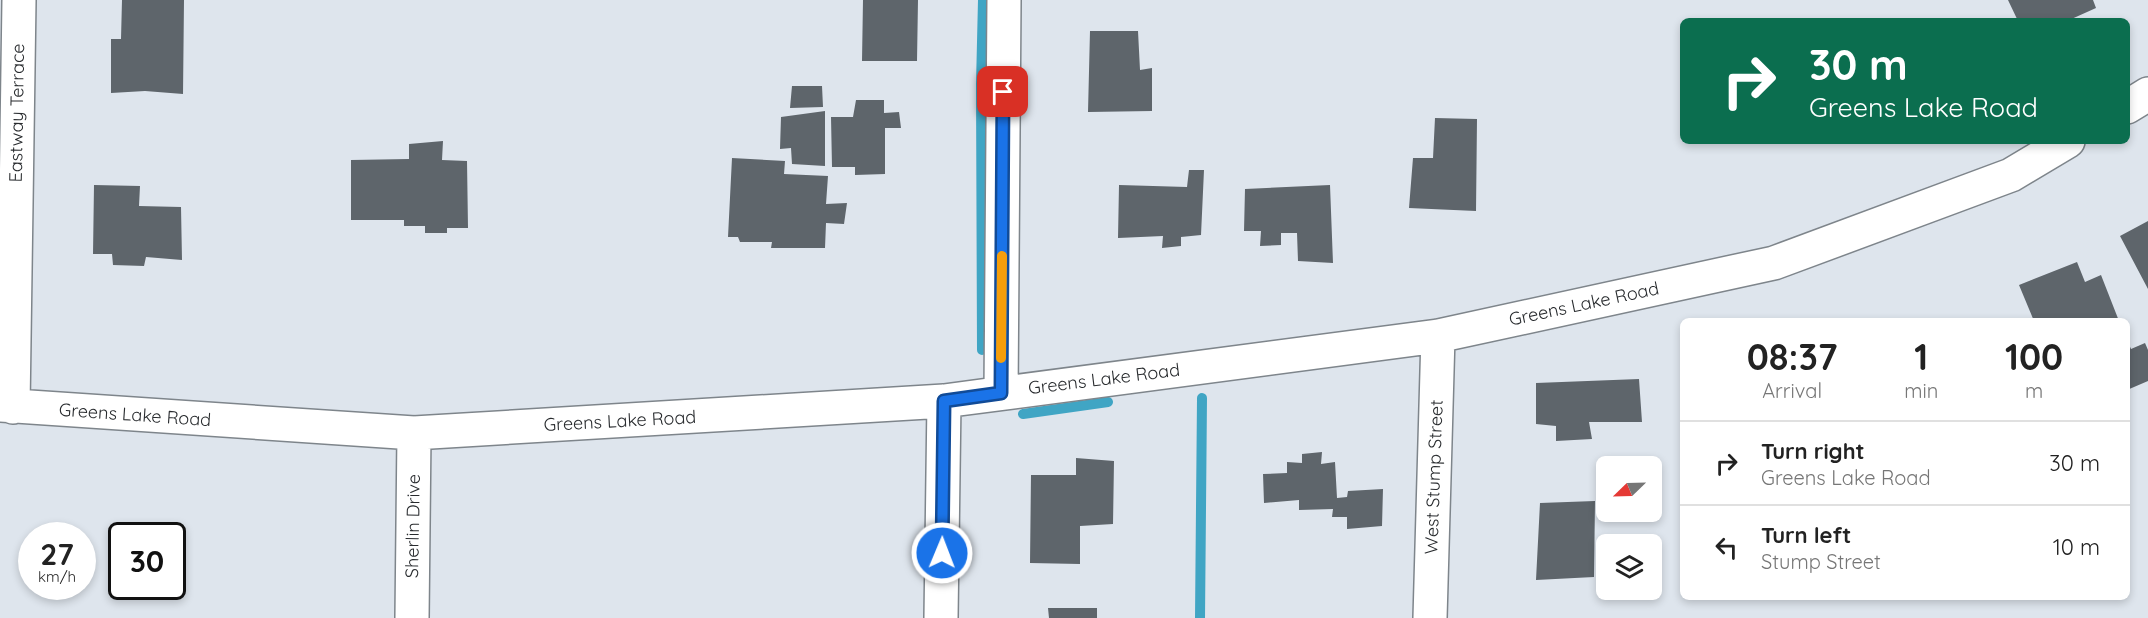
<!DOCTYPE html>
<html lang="en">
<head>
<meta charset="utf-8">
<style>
  :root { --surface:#fff; --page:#f2f2f2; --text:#222; --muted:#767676; --line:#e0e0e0 }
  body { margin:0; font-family:Quicksand,sans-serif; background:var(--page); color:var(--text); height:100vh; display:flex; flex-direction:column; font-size:22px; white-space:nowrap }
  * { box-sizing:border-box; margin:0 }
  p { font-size:20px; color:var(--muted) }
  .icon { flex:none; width:33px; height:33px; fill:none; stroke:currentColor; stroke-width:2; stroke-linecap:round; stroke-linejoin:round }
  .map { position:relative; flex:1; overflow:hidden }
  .sheet { position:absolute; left:1680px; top:318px; width:450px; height:282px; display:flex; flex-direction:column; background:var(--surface); border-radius:9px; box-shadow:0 3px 9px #0003 }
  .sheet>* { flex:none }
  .hud { position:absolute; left:1680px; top:18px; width:450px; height:126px; border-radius:9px; box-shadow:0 3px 9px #0003; background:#0b6e4f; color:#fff; overflow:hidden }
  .needle { width:39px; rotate:247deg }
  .controls { position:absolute; left:1596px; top:456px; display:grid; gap:12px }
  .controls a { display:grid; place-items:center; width:66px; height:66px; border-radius:9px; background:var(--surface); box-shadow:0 3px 9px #0003; font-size:30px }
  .speed { position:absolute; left:18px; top:522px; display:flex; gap:12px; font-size:30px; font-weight:700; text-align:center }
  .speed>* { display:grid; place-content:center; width:78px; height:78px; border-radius:50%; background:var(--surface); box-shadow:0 3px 9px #0003; line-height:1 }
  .speed small { font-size:15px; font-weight:400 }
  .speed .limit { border:3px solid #111; border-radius:9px; background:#fff; color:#111 }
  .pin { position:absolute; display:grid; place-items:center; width:51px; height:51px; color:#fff; margin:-26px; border-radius:12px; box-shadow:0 3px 9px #0006 }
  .me { position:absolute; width:66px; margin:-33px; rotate:1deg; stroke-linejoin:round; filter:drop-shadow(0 0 4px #0008) }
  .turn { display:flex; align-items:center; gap:21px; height:126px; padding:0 30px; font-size:27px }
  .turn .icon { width:78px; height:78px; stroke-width:2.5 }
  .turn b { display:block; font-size:42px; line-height:51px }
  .eta { display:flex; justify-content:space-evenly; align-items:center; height:102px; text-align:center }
  .eta b { font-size:36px; font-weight:700; line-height:42px }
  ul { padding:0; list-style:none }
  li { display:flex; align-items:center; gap:18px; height:84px; padding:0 30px; border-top:2px solid var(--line) }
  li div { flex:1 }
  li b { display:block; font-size:22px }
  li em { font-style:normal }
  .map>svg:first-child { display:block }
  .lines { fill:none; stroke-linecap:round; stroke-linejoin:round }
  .stream { stroke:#40a5c4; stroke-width:10 }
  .building { fill:#5e656b }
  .minor-casing { stroke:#7e858b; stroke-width:36 }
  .minor { stroke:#fff; stroke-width:33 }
  .route-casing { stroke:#114b97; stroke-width:15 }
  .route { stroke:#1a73e8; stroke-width:10 }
  .slow { stroke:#f59e0b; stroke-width:10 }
  .labels { text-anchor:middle; stroke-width:6; stroke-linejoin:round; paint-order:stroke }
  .street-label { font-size:18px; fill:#282b2e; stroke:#fff }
</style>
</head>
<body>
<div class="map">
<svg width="2148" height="618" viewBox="0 0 2148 618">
  <rect width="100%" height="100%" fill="#dee5ed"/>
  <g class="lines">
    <path class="stream" d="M982,350L981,84L983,0
      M1023,414L1108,402
      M1200,618L1202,398"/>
  </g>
  <path class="building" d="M122,0H184L183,94L145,91L111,93V39H121Z
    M863,0H918L917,61H862Z
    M2008,0H2093L2096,8L2067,21H2018Z
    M1090,31H1138L1140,70L1152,68V111L1088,112Z
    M792,86H822L823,107L790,108Z
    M856,100H884V113L899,112L901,128H885V174L855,175V167H832L831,117H853Z
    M825,111V166L792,164L791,148L780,149L781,117Z
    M1435,118L1477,119L1476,211L1409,208L1413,158H1433Z
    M443,141L442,160L467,161L468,228H447V233H425V226H404V220H351V160L409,159V144Z
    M732,158L785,161L784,174L828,176L826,204L847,203L844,224L826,223L825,248H771L772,242H740L738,237H728Z
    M1189,170H1204L1201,235L1181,237V246L1162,248L1163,236L1118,238L1119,185L1187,187Z
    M94,185L140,186L139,206L181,207L182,260L146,257L144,266L113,265L112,254H93Z
    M1330,185L1333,263L1298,261L1297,233H1281V245L1260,246L1261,231H1244L1245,189Z
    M2148,221V289L2120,236Z
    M2077,262L2085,282L2101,275L2119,321H2034L2019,285Z
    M2127,340L2131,349L2145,343L2148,350V381L2127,390Z
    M1639,379L1642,422H1589L1592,439L1556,441V426L1536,424V383Z
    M1322,452L1321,464L1335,462L1337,498L1347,497L1348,491L1383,489L1382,526L1347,529V517H1332L1333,509L1299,510V500L1264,503L1263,474L1287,473V462L1302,463V454Z
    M1076,458L1114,461L1113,524L1080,526V564L1030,563L1031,475H1076Z
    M1595,501L1594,577L1536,580L1540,503Z
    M1048,608H1097V618H1049Z"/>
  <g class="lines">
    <g class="minor-casing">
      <path id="minor" d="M2127,107L2148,94
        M1001,393L1004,0
        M0,405L414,433L944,401L1438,336L1774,263L2011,175L2068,141
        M13,407L19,0
        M412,618L414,433
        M941,618L944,401
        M1430,618L1438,336"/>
    </g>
    <use href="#minor" class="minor"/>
  </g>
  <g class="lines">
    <g class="route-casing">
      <path id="route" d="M942,553L944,401L1001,393L1003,92"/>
    </g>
    <use href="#route" class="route"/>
    <path class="slow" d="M1001,358L1002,256"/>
  </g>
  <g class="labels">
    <g class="street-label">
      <text transform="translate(17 113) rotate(-89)" y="6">Eastway Terrace</text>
      <text transform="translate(1584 304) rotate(-12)" y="6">Greens Lake Road</text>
      <text transform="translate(1104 379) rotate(-7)" y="6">Greens Lake Road</text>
      <text transform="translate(135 415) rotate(4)" y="6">Greens Lake Road</text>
      <text transform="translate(620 421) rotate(-3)" y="6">Greens Lake Road</text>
      <text transform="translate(1434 477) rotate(-88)" y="6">West Stump Street</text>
      <text transform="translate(413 526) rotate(-89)" y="6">Sherlin Drive</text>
    </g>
  </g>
</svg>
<div class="controls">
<a><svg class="needle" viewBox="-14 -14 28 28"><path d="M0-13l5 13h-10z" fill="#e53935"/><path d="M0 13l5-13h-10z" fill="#767676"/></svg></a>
<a><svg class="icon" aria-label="layers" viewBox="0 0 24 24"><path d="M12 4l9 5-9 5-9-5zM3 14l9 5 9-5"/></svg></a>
</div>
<div class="speed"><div>27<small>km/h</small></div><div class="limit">30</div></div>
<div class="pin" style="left:1003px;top:92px;background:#d93025"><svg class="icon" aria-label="arrive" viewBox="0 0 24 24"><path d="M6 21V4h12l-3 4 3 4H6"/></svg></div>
<svg class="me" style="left:942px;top:553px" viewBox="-20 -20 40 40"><circle r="17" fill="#1a73e8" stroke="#fff" stroke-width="3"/><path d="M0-11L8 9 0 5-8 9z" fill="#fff"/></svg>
<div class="hud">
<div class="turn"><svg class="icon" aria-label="right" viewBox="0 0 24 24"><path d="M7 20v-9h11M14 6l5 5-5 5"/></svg><div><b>30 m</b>Greens Lake Road</div></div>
</div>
<section class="sheet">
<div class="eta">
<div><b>08:37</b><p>Arrival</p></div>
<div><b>1</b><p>min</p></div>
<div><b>100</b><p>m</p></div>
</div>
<ul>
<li><svg class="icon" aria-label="right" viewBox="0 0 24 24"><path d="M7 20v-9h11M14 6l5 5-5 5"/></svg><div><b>Turn right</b><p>Greens Lake Road</p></div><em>30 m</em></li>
<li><svg class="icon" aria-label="left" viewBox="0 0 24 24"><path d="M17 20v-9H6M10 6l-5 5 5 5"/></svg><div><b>Turn left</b><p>Stump Street</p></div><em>10 m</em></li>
</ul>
</section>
</div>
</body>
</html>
